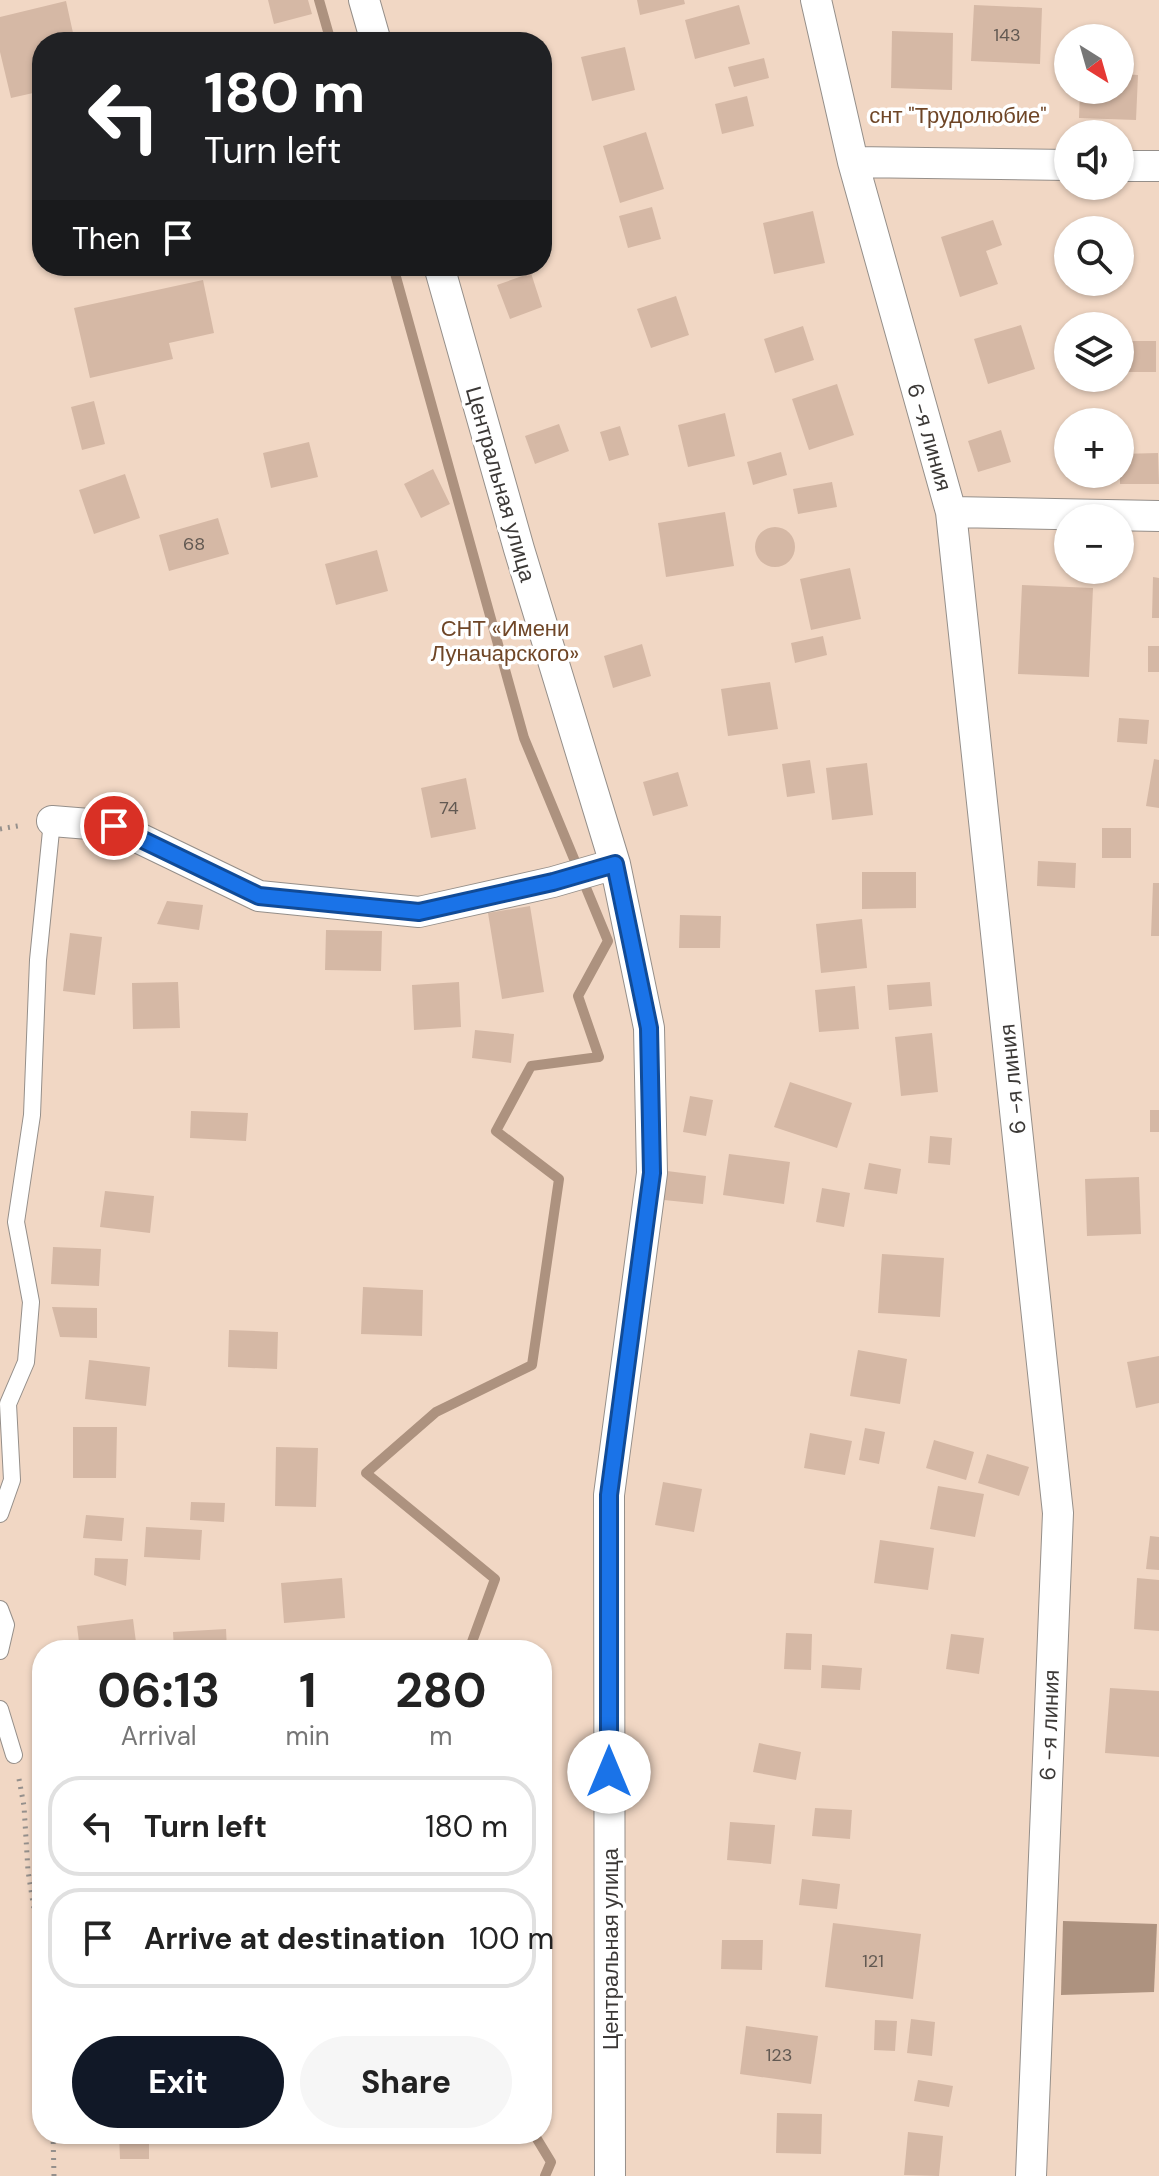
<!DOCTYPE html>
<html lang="en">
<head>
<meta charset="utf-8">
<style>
  :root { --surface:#fff; --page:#f6f6f6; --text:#222; --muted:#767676; --line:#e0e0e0; --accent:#111827 }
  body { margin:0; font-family:"DM Sans",sans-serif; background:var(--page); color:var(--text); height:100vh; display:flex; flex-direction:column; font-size:30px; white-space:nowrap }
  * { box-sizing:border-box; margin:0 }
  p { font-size:26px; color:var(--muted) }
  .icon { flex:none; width:44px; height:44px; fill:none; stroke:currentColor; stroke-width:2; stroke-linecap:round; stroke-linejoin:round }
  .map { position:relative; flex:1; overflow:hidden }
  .side { position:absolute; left:32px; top:1640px; width:520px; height:504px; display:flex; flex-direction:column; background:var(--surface); border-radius:32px; box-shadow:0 2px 6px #0004 }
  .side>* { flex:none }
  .top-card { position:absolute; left:32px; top:32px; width:520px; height:244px; border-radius:32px; box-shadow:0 2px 6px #0004; background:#202124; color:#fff; overflow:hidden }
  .needle { width:52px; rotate:143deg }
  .controls { position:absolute; left:1054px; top:24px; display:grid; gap:16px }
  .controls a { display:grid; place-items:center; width:80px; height:80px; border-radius:50%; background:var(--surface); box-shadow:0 2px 6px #0004; font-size:40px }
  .pin { position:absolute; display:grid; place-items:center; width:68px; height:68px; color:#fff; margin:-34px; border:4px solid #fff; border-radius:50%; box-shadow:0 2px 8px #0007 }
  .me { position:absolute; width:88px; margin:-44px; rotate:0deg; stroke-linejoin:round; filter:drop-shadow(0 0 6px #0008) }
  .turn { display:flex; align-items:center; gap:28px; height:168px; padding:0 40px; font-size:36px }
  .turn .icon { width:104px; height:104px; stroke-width:2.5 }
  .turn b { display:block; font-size:56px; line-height:68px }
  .then { display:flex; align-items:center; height:76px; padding:0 40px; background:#0003; gap:16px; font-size:30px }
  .eta { display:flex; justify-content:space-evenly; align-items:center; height:136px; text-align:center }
  .eta b { font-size:48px; font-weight:700; line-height:56px }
  .button { display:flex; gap:16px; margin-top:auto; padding:16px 40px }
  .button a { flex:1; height:92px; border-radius:48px; background:var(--accent); color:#fff; font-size:32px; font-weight:700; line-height:92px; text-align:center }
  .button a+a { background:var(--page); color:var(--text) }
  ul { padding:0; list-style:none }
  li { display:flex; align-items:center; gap:24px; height:100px; margin:0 16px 12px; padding:0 24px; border:4px solid var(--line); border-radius:32px }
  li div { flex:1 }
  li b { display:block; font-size:30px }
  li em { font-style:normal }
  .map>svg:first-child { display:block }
  .green { fill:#f1d7c4; fill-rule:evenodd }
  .water { fill:#ad927f }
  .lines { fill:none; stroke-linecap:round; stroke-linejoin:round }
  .stream { stroke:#ad927f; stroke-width:10 }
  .building { fill:#d5b8a5 }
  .lane-casing { stroke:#958f8a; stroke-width:18 }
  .street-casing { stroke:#958f8a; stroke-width:32 }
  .path { stroke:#95908c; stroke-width:5; stroke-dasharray:2 6; stroke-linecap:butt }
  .lane { stroke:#fff; stroke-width:16 }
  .street { stroke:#fff; stroke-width:30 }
  .route-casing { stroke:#114b97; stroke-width:20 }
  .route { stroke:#1a73e8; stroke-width:14 }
  .labels { text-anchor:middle; stroke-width:7; stroke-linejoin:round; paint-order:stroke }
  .number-label { font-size:18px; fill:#625952 }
  .park-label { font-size:22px; fill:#6f4627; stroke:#fff }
  .street-label { font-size:22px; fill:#3c3937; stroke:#fff }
</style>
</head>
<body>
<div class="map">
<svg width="1159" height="2176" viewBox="0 0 1159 2176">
  <rect width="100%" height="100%" fill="#faf2ed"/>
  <path class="green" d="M0,0H1159V2176H0ZM1068,38H1120V90H1068ZM42,42H542V266H42ZM1068,134H1120V186H1068ZM1068,230H1120V282H1068ZM1068,326H1120V378H1068ZM1068,422H1120V474H1068ZM1068,518H1120V570H1068ZM42,1650H542V2134H42Z"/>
  <path class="water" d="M1063,1921L1157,1924L1154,1992L1061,1995Z"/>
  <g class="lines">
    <path class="stream" d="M319,0L331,42
      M393,266L524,738L608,941L578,996L599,1057L531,1066L496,1131L559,1179L532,1365L436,1412L366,1473L495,1579L469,1650
      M534,2134L551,2162L545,2176"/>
  </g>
  <path class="building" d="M268,0H308L312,14L274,24Z
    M637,0H684L685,4L640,15Z
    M66,1L75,42H42V91L11,98L0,52V17Z
    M739,5L750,44L695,59L685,20Z
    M974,5L1042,8L1040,64L971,61Z
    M892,31L953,33L952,90L891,88Z
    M625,47L635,90L592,101L581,57Z
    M764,58L769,78L734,87L728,67Z
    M1120,74L1138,75L1136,120L1079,118L1080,90H1120Z
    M747,96L754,126L722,134L715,104Z
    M542,131L551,159L542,162Z
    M646,132L664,189L620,203L603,146Z
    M652,207L661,239L628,248L619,216Z
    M813,211L825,263L774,274L763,223Z
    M993,220L1002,245L986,251L998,284L960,297L941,237Z
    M531,273L542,307L510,319L497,285Z
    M203,280L214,333L169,343L173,359L90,378L74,308Z
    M676,296L689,335L651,348L637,309Z
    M1021,325L1035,369L988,384L974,339Z
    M803,326L814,360L775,373L764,339Z
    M1120,341H1156V372H1120Z
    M837,384L854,435L809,450L792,399Z
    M94,401L105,444L82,450L71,407Z
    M725,413L735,456L688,467L678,425Z
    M559,424L569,451L535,464L525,436Z
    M620,426L629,455L609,461L600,432Z
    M1001,430L1011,462L978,472L968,441Z
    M309,442L318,477L271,488L263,453Z
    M781,452L787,475L753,485L747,462Z
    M1158,453L1159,484H1120V454Z
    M433,469L450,504L421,518L404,484Z
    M125,474L140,518L94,534L79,490Z
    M832,482L837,507L798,514L793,489Z
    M725,512L734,566L666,577L658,523Z
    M218,518L229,554L169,571L159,535Z
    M755 547a20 20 0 1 1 40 0a20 20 0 1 1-40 0Z
    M377,550L388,591L336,605L325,564Z
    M850,568L861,619L811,630L800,579Z
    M1153,577L1159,578V618H1152Z
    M1022,585L1093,588L1089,677L1018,674Z
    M823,636L827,655L795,663L791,643Z
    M642,644L651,676L613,688L604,656Z
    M1148,646H1159V672H1148Z
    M770,682L778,729L728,736L721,689Z
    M1119,718L1149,720L1147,744L1117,742Z
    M1154,759L1159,760V808L1146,806Z
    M810,760L815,793L787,797L782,764Z
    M867,763L873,815L832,820L826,768Z
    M678,772L688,806L653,816L643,782Z
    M466,778L476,829L431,838L421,788Z
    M1102,828H1131V858H1102Z
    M1038,861L1076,863L1075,888L1037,886Z
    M862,872H916V908L862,909Z
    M1153,883H1159V936H1151Z
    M167,901L203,905L199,930L157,924Z
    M530,906L544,992L502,999L488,913Z
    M680,915L721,916L720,948H679Z
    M862,919L867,968L821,973L816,924Z
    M326,930L382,931L381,971L325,970Z
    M70,933L102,937L95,995L63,991Z
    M178,982L180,1028L133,1029L132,983Z
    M459,982L461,1027L414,1030L412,985Z
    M930,982L932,1006L889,1010L887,985Z
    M855,986L859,1029L819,1032L815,990Z
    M475,1030L514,1034L511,1063L472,1058Z
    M932,1033L938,1092L901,1096L895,1037Z
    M790,1082L852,1103L837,1148L774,1127Z
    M690,1096L713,1100L706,1136L683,1132Z
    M1150,1110H1159V1132H1150Z
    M191,1111L248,1113L246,1141L190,1138Z
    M930,1136L952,1138L950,1165L928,1163Z
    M729,1154L790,1162L784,1204L723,1195Z
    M869,1163L901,1169L897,1194L864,1189Z
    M667,1171L706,1176L703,1204L664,1200Z
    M1139,1177L1141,1234L1087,1236L1085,1179Z
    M822,1188L850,1193L844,1227L816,1222Z
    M105,1191L154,1196L150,1233L100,1227Z
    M53,1247L101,1249L99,1286L51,1284Z
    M882,1254L944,1258L940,1317L878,1313Z
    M363,1287L423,1290L422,1336L361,1334Z
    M52,1307L97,1308V1338L60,1337Z
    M229,1330L278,1332L277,1369L228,1367Z
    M858,1350L907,1359L900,1404L850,1396Z
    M1159,1356V1403L1136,1408L1127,1362Z
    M89,1360L150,1367L146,1406L85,1399Z
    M73,1427H117L116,1478H73Z
    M865,1428L885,1432L879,1464L859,1460Z
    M810,1433L852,1441L845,1475L804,1468Z
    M934,1440L974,1452L966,1480L926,1468Z
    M276,1447L318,1448L316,1507L275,1506Z
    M987,1454L1029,1467L1019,1496L978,1483Z
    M663,1482L702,1489L694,1532L655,1525Z
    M938,1486L984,1494L975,1537L930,1529Z
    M191,1502L225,1503L224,1522L190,1520Z
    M86,1515L124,1518L122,1541L83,1538Z
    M146,1527L202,1530L200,1560L144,1557Z
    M1150,1536L1159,1537V1570L1146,1569Z
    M880,1540L934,1548L928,1590L874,1583Z
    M95,1558L128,1559L126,1586L94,1575Z
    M342,1578L345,1618L284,1623L281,1583Z
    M1137,1578L1159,1580V1631L1134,1629Z
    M133,1619L137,1650H80L77,1626Z
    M226,1629L227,1650H174L173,1632Z
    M786,1633L812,1634L811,1670L784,1669Z
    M951,1634L984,1638L979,1674L946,1669Z
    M822,1665L862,1668L860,1690L821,1688Z
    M1110,1688L1159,1691V1757L1105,1753Z
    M759,1743L801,1752L796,1780L753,1772Z
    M815,1808L852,1810L850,1839L812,1836Z
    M730,1822L775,1825L771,1864L727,1860Z
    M802,1879L840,1884L837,1909L799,1905Z
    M833,1923L921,1934L913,1999L825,1987Z
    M722,1940H763L762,1970L721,1969Z
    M911,2019L935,2022L932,2056L907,2053Z
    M875,2020L897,2021L895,2051L874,2050Z
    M746,2026L818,2036L811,2084L740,2074Z
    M918,2080L953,2086L949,2107L914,2101Z
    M777,2113L822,2114L821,2154L776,2153Z
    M908,2132L943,2136L939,2176L904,2175Z
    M119,2134H149V2159H120Z"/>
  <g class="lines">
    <g class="lane-casing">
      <path id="lane" d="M0,1514L12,1480L8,1404L26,1362L31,1302L16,1222L32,1115L38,960L52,821
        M0,1609L6,1625L0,1651
        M0,1709L14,1755"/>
    </g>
    <g class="street-casing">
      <path id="street" d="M364,0L376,42
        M816,0L853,162L951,512L1058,1513L1031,2176
        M853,162L1068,165
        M1120,166H1159
        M439,266L519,549L615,864L649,1028L652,1173L609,1495L610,2176
        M951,512L1159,516
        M52,821L114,826L259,896L419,912L553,882L615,864"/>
    </g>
    <path class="path" d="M0,829L23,825
      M19,1779L24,1806L28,1871L42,1960
      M53,2134L54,2176"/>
    <use href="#lane" class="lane"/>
    <use href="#street" class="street"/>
  </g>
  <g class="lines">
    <g class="route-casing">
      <path id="route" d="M114,826L259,896L419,912L553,882L615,864L649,1028L652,1173L609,1495V1772"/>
    </g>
    <use href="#route" class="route"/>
  </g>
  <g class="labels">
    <g class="number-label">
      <text x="1007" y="41">143</text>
      <text x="194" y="550">68</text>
      <text x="449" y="814">74</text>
      <text x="873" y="1967">121</text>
      <text x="779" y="2061">123</text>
    </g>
    <g class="park-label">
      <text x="958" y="123">снт "Трудолюбие"</text>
      <text x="505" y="636">СНТ «Имени<tspan x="505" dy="25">Луначарского»</tspan></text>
    </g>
    <g class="street-label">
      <text transform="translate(930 437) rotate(74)" y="8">6 -я линия</text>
      <text transform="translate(501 484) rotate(74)" y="8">Центральная улица</text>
      <text transform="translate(1012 1079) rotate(-96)" y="8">6 -я линия</text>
      <text transform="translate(1049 1725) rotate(-88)" y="8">6 -я линия</text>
      <text transform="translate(610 1949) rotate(-90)" y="8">Центральная улица</text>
    </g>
  </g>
</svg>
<div class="controls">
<a><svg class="needle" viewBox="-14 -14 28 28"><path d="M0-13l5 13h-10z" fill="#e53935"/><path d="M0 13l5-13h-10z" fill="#767676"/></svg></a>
<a><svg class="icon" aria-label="sound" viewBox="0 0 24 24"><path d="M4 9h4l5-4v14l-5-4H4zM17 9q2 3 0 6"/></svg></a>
<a><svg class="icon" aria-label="search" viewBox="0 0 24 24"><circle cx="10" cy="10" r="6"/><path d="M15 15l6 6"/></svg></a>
<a><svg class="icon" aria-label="layers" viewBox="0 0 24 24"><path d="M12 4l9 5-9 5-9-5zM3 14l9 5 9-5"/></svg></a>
<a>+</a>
<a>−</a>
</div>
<div class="pin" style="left:114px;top:826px;background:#d93025"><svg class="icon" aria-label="arrive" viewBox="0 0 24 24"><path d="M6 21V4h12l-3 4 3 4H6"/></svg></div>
<svg class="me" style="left:609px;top:1772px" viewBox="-20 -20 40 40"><circle r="19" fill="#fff"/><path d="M0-13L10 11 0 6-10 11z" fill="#1a73e8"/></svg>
<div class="top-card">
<div class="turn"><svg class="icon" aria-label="left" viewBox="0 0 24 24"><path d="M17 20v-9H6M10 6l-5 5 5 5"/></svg><div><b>180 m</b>Turn left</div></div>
<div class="then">Then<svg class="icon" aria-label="arrive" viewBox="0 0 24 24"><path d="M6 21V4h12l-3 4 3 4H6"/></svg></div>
</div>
<section class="side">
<div class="eta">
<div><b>06:13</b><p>Arrival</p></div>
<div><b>1</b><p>min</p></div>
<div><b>280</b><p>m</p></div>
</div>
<ul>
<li><svg class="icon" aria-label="left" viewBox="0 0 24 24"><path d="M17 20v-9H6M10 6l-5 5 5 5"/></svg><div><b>Turn left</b></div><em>180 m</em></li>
<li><svg class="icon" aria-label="arrive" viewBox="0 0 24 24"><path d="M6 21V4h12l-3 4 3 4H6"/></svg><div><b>Arrive at destination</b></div><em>100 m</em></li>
</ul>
<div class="button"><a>Exit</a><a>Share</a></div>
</section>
</div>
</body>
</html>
